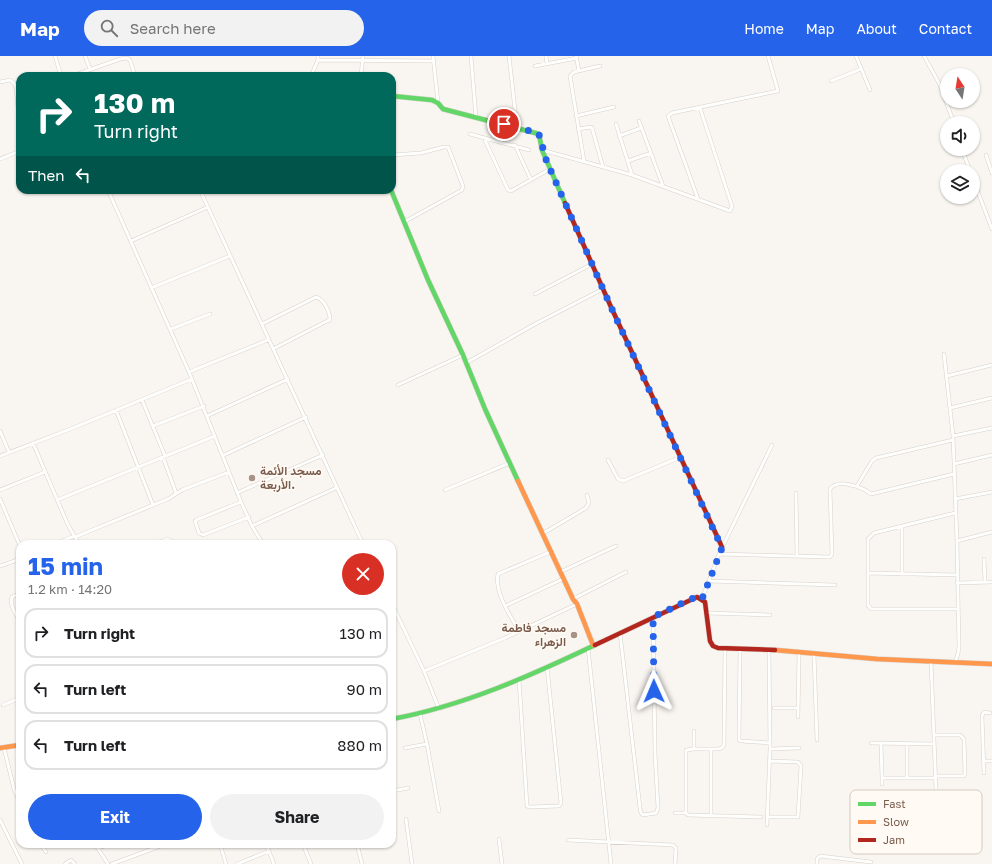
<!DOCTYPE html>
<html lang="en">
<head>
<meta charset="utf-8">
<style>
  :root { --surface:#fff; --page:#f2f2f2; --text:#202124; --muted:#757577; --line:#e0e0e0; --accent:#2563eb }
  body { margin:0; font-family:"Golos Text",Vazirmatn,sans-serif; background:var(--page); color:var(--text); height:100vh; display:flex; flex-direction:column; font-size:15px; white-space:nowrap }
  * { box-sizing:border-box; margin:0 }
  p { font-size:13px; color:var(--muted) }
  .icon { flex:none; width:22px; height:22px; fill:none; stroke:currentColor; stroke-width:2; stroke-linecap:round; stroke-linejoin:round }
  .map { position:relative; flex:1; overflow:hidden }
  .side { position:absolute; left:16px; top:484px; width:380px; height:308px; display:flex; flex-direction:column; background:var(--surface); border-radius:12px; box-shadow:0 1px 3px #0004 }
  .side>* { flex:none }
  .banner { position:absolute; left:16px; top:16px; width:380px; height:122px; border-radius:12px; box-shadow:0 1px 3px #0004; background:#00695c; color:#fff; overflow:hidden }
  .needle { width:26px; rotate:348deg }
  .fabs { position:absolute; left:940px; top:12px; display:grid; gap:8px }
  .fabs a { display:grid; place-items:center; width:40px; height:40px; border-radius:50%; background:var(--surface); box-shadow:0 1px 3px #0004; font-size:20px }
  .pin { position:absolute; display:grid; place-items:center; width:34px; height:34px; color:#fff; margin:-17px; border:2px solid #fff; border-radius:50%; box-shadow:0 1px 4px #0007 }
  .me { position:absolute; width:44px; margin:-22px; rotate:359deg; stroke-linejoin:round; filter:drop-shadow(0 0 3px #0008) }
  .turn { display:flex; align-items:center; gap:14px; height:84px; padding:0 12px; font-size:18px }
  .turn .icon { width:52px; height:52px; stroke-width:2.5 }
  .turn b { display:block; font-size:28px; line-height:34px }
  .then { display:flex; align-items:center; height:38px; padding:0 12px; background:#0003; gap:8px; font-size:15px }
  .round { display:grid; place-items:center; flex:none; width:42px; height:42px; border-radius:21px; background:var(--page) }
  .headline { display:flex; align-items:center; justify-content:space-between; height:68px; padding:0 12px }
  h1 { font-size:24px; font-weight:700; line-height:30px; color:var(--accent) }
  .action { display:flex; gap:8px; margin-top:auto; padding:8px 12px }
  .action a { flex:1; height:46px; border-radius:24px; background:var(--accent); color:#fff; font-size:16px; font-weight:700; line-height:46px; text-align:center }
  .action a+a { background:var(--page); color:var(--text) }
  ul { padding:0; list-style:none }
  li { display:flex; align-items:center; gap:12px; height:50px; margin:0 8px 6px; padding:0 4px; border:2px solid var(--line); border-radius:12px }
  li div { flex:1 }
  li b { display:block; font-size:15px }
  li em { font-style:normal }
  header { display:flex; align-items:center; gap:24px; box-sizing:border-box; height:56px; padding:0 20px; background:var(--accent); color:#fff }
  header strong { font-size:19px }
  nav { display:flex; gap:22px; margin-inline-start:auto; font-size:14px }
  .search { width:280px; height:36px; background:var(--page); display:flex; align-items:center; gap:10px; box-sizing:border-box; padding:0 14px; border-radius:22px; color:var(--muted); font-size:15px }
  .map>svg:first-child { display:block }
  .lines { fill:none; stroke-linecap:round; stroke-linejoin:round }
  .street-casing { stroke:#d7d1cb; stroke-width:4 }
  .fast-casing { stroke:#d9d2cb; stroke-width:5.5 }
  .slow-casing { stroke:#d9d2cb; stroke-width:5.5 }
  .jam-casing { stroke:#d9d2cb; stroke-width:5.5 }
  .street { stroke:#fefefd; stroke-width:3 }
  .fast { stroke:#63d668; stroke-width:4.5 }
  .slow { stroke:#ff974d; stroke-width:4.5 }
  .jam { stroke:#b3261e; stroke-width:4.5 }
  .route { stroke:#2563eb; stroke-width:7; stroke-dasharray:0 12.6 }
  .poi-dot { fill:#a69286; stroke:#fffaf3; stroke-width:1.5 }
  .labels { text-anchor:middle; stroke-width:3; stroke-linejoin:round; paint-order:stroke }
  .poi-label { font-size:12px; font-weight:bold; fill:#7a5c4d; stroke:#fffaf3; text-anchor:start }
  .key { fill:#fffaf3; stroke:#d7cbc1; stroke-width:1 }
  .key-label { font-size:11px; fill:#7a5c4d }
</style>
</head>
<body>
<header>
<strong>Map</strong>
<div class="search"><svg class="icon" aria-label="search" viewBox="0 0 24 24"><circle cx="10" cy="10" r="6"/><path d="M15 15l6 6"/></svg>Search here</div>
<nav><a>Home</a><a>Map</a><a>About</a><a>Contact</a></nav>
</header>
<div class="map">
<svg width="992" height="808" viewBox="0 0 992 808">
  <rect width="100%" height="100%" fill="#f9f5f0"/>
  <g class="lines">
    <g class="street-casing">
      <path id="street" d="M55,0L61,20
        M85,0L90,13
        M318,0V4L434,5
        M433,0L438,47
        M471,0L476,62
        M509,0L517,72
        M546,0L547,8
        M576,0L579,15
        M856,0L870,34
        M924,0L939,27L954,67
        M535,10L577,2
        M72,20L120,3L127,2L130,4L135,20
        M311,20L318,4
        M361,20L363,0
        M831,25L861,13
        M0,26L10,24L14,27L16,32L20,71
        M576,60L614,51
        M639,65L663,130
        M616,68L632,119
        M578,73L591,71L592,72L603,111
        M470,78L529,94
        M619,80L641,72
        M484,82L508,134L511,135L550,113
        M515,89L531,124
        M962,93L970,115
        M542,94L632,119L730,155L732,150L700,52
        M392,99L421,97L444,91H448L463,130L462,134L404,166
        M986,99L992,117
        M0,103L20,95
        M584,105L570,20L574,16L600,10
        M628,105L651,97
        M973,123L992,173
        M108,134L189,316L241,446L252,470L263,488
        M200,134L363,488
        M698,143L668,60L672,57L778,35L768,0
        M131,185L208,151
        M151,232L230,200
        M535,238L592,208
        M262,268L316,241C324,243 330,256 330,264L327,265L273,293
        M171,273L210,258
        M944,298L953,380L957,485L959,591L958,598L955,606
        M466,307L537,267L603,233
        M189,316L268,284
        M947,320L992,309
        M398,329L463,299
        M142,344L165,400
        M950,352L992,342
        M116,354L153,449
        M207,360L288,323
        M153,370L204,350
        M0,375L9,396
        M953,380L992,372
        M33,387L68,469L79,488
        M224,399L306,361
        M0,400L73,372L192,323
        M163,401L176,437
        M608,404L618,423L623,425L681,401
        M954,408L992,399
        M857,430L872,405L876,402L953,384
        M0,434L45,416
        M445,434L510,407
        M239,436L323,399
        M796,437L797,500
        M0,443L20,490
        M955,443L992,436
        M57,444L215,380
        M241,446L196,464L195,465L199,477L203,479L249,461
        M955,457L874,477L868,483V549L871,553H957
        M252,470L336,432
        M542,478L586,452L589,447L587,439
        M75,481L168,443L182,434L229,416
        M957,485L992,476
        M55,488L74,480
        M154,488L167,483L172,485L173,488
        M719,498L830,501L832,498L830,433C838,422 862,431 871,438L954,418
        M984,503L985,526
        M0,510L20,503
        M560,516L616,490
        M868,517L957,519
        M902,518V471
        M710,525L835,529
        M957,527L992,526
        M20,537L12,541C9,549 16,558 20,565
        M573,543L626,516
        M702,543L719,498L772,389
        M392,548L424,615L439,653
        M505,550L563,523
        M707,557L770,559
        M519,575C511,561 494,536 498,518L550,496
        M620,577L640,752L641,757L643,759L656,757L658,752L655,697L653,561
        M588,592L611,808
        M740,593L739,684L741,685L770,687
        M814,598L817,684
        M931,605L936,734
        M424,615L505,582L577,548
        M519,623L527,750L529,751L559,750L561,747L547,611
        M3,649L20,642
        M774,652H798
        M420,658L427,688L439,755
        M798,661L799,596
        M694,675V693H718L722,692L724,689L725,593
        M934,679H960L964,683L965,718L964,720H936
        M871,687L934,688
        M881,687L882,722
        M4,692L14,733L20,747
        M405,692L427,688
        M694,693L686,694V757L688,759L761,761
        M770,693L799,692
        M984,705H992
        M984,717L982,660L984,656L990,657
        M907,722V688
        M882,728V722H936
        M392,735L408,732
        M675,757H686
        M711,760V694
        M767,761H798L801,710L798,706L769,705
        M406,763L412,808
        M0,764L22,808
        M767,769L770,693L769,594
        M499,783L502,808
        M568,784L673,789L676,792L675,808
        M41,788L46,796
        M95,788L108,808
        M220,788L226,808
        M266,788L274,808
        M303,788L311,808
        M357,788L362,808
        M98,792L110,788
        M65,808L71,804L75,808
        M112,808L166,788
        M237,808L269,795
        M817,808V803L820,800L871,806"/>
    </g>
    <g class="fast-casing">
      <path id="fast" d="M392,40L432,44L438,47L443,53L539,78L542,94L565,147
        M391,134L428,224L463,299L485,353L518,425
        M392,663C463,650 530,620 595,589"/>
    </g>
    <g class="slow-casing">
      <path id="slow" d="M518,425L573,543L577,548L593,589
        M775,594L877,603L992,608
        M0,692L20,689"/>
    </g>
    <g class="jam-casing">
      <path id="jam" d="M565,147L611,251L722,491
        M595,589L697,541L705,546L710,585L713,590L718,592L775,594"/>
    </g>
    <use href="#street" class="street"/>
    <use href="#fast" class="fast"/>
    <use href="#slow" class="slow"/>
    <use href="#jam" class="jam"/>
  </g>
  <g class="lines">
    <path class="route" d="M504,68L538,77C541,81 544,99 547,106L611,251L722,492L702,543L697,541L691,543L653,561L654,635"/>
  </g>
  <g class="poi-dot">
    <circle cx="252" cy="422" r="4"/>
    <circle cx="574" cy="579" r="4"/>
  </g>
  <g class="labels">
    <g class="poi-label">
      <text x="260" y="419">مسجد الأئمة<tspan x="260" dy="14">الأربعة.</tspan></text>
      <text x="566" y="576" text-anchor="end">مسجد فاطمة<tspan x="566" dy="14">الزهراء</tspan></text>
    </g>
  </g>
  <rect x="850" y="734" width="132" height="64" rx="6" class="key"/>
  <rect x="858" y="746" width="18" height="4" fill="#63d668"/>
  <rect x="858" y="764" width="18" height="4" fill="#ff974d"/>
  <rect x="858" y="782" width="18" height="4" fill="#b3261e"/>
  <g class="key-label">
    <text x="883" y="752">Fast</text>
    <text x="883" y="770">Slow</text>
    <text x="883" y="788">Jam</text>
  </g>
</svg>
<div class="fabs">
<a><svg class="needle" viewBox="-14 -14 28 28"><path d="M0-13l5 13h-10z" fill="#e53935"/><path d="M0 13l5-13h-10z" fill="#757577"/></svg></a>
<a><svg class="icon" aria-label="sound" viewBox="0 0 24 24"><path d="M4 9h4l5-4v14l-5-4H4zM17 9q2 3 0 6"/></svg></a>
<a><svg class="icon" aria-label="layers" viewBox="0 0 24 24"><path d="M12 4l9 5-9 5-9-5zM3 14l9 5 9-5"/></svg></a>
</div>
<div class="pin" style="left:504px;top:68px;background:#d93025"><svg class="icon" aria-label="arrive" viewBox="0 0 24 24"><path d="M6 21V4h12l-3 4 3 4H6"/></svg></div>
<svg class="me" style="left:654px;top:635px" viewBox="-20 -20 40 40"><path d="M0-17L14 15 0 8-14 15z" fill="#2563eb" stroke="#fff" stroke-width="4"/></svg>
<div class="banner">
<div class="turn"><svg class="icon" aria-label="right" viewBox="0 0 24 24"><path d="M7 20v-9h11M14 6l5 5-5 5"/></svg><div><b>130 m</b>Turn right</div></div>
<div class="then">Then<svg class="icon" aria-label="left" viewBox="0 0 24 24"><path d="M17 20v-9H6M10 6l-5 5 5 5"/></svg></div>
</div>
<section class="side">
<div class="headline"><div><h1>15 min</h1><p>1.2 km · 14:20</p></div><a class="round" style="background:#d93025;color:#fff"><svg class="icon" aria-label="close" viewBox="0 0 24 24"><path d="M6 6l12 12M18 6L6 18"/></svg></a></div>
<ul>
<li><svg class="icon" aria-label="right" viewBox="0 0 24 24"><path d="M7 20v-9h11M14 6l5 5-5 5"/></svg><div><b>Turn right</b></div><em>130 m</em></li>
<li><svg class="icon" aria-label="left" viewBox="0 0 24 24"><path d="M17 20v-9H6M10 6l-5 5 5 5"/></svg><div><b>Turn left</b></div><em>90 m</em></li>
<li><svg class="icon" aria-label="left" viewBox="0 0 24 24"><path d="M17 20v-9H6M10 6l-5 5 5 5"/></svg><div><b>Turn left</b></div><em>880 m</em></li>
</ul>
<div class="action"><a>Exit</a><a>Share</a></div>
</section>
</div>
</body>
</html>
